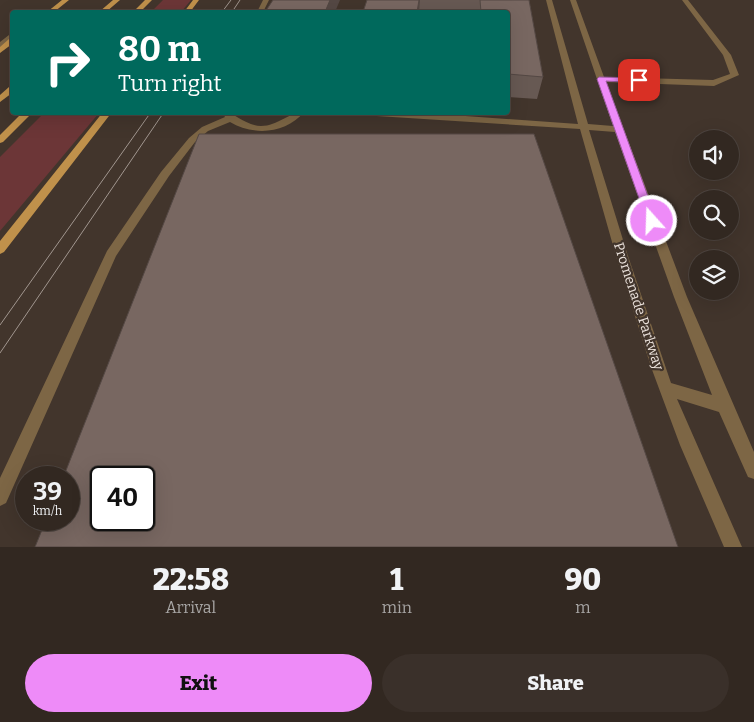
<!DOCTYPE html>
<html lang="en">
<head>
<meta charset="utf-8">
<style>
  :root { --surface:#322821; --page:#3a302a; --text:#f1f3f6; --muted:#a8a6a5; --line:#4d443f; --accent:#ee8bf8 }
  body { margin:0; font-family:Bitter,serif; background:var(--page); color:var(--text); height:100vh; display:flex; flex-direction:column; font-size:19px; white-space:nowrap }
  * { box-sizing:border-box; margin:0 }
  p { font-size:16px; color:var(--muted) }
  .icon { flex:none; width:28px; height:28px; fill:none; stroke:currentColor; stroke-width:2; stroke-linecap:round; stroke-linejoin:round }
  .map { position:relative; height:547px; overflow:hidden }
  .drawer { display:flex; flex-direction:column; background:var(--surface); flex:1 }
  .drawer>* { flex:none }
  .top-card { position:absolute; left:10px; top:10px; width:500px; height:105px; border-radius:5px; box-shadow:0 5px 20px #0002,0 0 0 1px var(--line); background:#00695c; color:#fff; overflow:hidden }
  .tools { position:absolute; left:689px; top:130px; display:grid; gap:10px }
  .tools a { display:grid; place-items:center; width:50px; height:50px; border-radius:50%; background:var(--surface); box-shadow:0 5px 20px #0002,0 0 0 1px var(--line); font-size:25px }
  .speed { position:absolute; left:15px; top:466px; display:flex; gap:10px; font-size:25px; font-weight:700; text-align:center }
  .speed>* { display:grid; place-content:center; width:65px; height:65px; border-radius:50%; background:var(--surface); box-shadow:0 5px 20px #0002,0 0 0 1px var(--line); line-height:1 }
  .speed small { font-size:12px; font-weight:400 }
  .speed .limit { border:2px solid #111; border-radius:8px; background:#fff; color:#111 }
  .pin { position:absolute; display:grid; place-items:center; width:42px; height:42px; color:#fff; margin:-21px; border-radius:10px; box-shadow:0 2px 8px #0006 }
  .me { position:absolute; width:55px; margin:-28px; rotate:340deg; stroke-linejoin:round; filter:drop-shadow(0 0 4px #0008) }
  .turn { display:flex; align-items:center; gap:18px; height:105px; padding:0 25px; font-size:22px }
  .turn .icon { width:65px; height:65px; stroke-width:2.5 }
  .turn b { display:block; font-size:35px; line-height:42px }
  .eta { display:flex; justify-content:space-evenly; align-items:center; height:85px; text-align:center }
  .eta b { font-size:30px; font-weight:800; line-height:35px }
  .action { display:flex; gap:10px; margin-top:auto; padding:10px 25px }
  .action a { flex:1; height:58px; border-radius:30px; background:var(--accent); color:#111; font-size:20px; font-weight:800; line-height:58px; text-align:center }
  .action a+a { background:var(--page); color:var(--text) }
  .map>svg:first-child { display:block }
  .green { fill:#6c3637 }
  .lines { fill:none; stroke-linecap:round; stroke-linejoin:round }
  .minor { fill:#7d6645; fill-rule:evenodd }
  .major { fill:#c0914b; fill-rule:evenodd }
  .tram { stroke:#a1968f; stroke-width:1 }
  .wall { fill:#675953 }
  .shaded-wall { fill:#544844 }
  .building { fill:#786761; stroke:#544844; fill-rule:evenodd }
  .route { fill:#ee8bf8; stroke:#9b5aa1 }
  .labels { text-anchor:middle; stroke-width:4.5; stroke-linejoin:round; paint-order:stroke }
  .street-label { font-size:14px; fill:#ebe2dc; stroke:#42352c }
</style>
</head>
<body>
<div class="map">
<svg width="754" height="547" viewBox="0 0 754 547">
  <rect width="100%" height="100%" fill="#42352c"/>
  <path class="green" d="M163,0H191L181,12H151Z
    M44,113H99L0,231V157Z"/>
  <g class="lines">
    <path class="minor" d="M263,0H269L263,12H257Z
      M546,0H552L588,124L613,126L570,0H576L604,77L713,80L730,74L723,55L682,0H688L731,55L739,75L714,86L606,82L687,297L754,452V479L748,477L719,412L677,399L742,547H724L680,445L651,367L616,256L580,129L361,115L357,112H410L578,124ZM589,130L615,132L674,297L712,395L671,383L628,256Z
      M9,35H12V40L0,48V42Z
      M222,112C236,112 243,125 261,126C278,126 289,112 304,112C286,134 253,136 230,122L208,131L195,142L169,176L116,256L6,503L0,506V478L107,251L161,172L189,138L202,127L225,117Z"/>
    <path class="major" d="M62,0H69L54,12H47Z
      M113,0H120L106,12H99Z
      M145,0H152L140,12H133Z
      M193,0H199L190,12H184Z
      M9,39H12V44L0,53V47Z
      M9,87H12V93L0,102V95Z
      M23,112H33L3,142L0,143V135Z
      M103,112H112L4,252L0,254V241Z"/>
    <path class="tram" d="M222,12L231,0
      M232,12L240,0
      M0,325L151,112
      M0,353L164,112"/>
  </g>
  <path class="wall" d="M367,0H529L543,77L537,99L508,97V12H442L419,11Z"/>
  <path class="shaded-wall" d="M330,0H340L335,12H325Z
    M419,0H420L419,12H417Z"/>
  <path class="building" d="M273,0H330L325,12H265Z
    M367,0H419L417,12H363Z
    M480,0H529L543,77L508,74V12H481Z
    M199,134H534L678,547H35L46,520H69V478H63ZM101,478H144V520H101Z"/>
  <path class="route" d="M599,77L639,78L642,80L639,83L606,81L657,221L656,224H648L647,221L597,79Z"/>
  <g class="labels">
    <g class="street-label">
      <text transform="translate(639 306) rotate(72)" y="5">Promenade Parkway</text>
    </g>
  </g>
</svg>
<div class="tools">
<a><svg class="icon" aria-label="sound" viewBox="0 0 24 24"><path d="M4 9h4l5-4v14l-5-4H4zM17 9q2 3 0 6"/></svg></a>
<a><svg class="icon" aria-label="search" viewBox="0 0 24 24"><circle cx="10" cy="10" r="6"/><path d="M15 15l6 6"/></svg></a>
<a><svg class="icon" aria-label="layers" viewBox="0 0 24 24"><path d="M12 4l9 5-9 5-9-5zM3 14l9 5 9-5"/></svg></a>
</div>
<div class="speed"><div>39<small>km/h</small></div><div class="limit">40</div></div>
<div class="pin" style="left:639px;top:80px;background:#d93025"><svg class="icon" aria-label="arrive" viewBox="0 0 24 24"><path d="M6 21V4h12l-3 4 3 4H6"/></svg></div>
<svg class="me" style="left:652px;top:221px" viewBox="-20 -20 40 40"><circle r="17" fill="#ee8bf8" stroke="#fff" stroke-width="3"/><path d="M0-11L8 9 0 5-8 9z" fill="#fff"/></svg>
<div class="top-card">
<div class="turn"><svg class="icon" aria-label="right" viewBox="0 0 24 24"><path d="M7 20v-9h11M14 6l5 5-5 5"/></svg><div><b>80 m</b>Turn right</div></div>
</div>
</div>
<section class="drawer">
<div class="eta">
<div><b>22:58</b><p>Arrival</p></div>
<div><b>1</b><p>min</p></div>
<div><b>90</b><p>m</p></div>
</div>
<div class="action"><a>Exit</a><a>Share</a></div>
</section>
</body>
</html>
